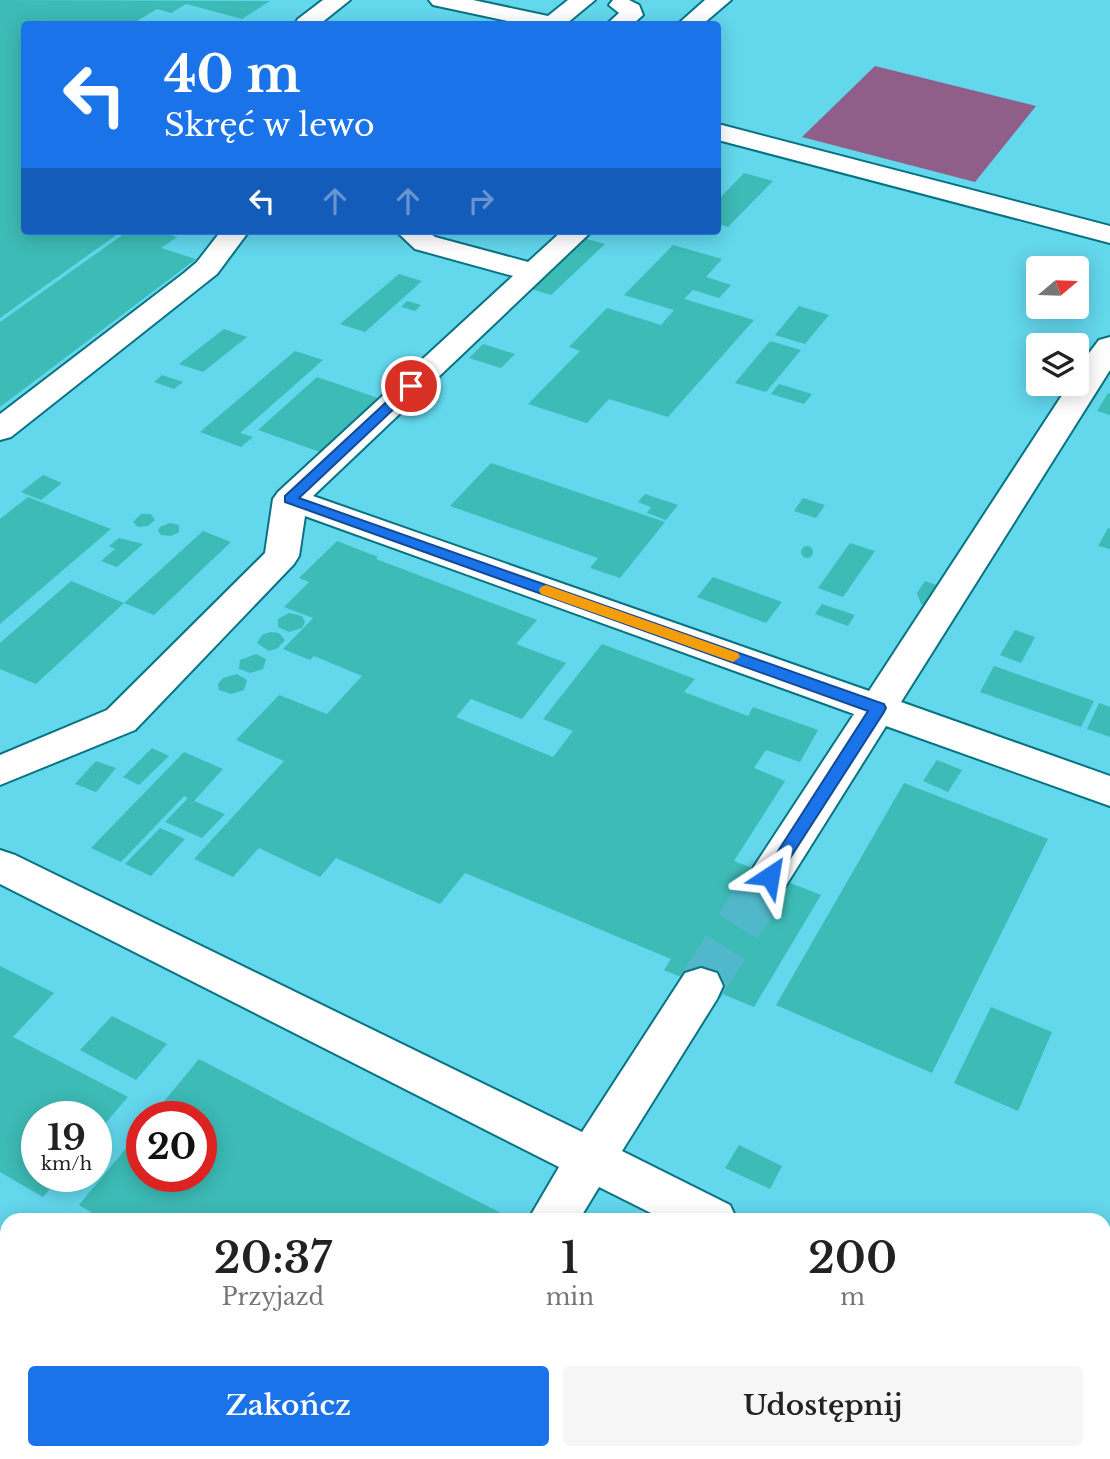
<!DOCTYPE html>
<html lang="pl">
<head>
<meta charset="utf-8">
<style>
  :root { --surface:#fff; --page:#f6f6f6; --text:#222; --muted:#767676; --accent:#1a73e8 }
  body { margin:0; font-family:"Libre Baskerville",serif; background:var(--page); color:var(--text); height:100vh; display:flex; flex-direction:column; font-size:26px; white-space:nowrap }
  * { box-sizing:border-box; margin:0 }
  p { font-size:23px; color:var(--muted) }
  .icon { flex:none; width:38px; height:38px; fill:none; stroke:currentColor; stroke-width:2; stroke-linecap:round; stroke-linejoin:round }
  .map { position:relative; flex:1; overflow:hidden }
  .side { position:absolute; left:0px; top:1213px; width:1111px; height:247px; display:flex; flex-direction:column; background:var(--surface); border-radius:21px 21px 0 0; box-shadow:0 4px 18px #0003 }
  .side>* { flex:none }
  .hud { position:absolute; left:21px; top:21px; width:700px; height:214px; border-radius:7px; box-shadow:0 4px 18px #0003; background:#1a73e8; color:#fff; overflow:hidden }
  .needle { width:46px; rotate:71deg }
  .buttons { position:absolute; left:1026px; top:256px; display:grid; gap:14px }
  .buttons a { display:grid; place-items:center; width:63px; height:63px; border-radius:7px; background:var(--surface); box-shadow:0 4px 18px #0003; font-size:35px }
  .speed { position:absolute; left:21px; top:1101px; display:flex; gap:14px; font-size:35px; font-weight:700; text-align:center }
  .speed>* { display:grid; place-content:center; width:91px; height:91px; border-radius:50%; background:var(--surface); box-shadow:0 4px 18px #0003; line-height:1 }
  .speed small { font-size:18px; font-weight:400 }
  .speed .limit { border:10px solid #d22; background:#fff; color:#111 }
  .pin { position:absolute; display:grid; place-items:center; width:60px; height:60px; color:#fff; margin:-30px; border:4px solid #fff; border-radius:50%; box-shadow:0 2px 7px #0007 }
  .me { position:absolute; width:77px; margin:-38px; rotate:33deg; stroke-linejoin:round; filter:drop-shadow(0 0 5px #0008) }
  .turn { display:flex; align-items:center; gap:24px; height:147px; padding:0 28px; font-size:32px }
  .turn .icon { width:91px; height:91px; stroke-width:2.5 }
  .turn b { display:block; font-size:49px; line-height:60px }
  .lanes { display:flex; align-items:center; height:66px; padding:0 28px; background:#0003; justify-content:center; gap:35px; direction:ltr }
  .lanes .off { opacity:.35 }
  .eta { display:flex; justify-content:space-evenly; align-items:center; height:119px; text-align:center }
  .eta b { font-size:42px; font-weight:600; line-height:49px }
  .cta { display:flex; gap:14px; margin-top:auto; padding:14px 28px }
  .cta a { flex:1; height:80px; border-radius:7px; background:var(--accent); color:#fff; font-size:28px; font-weight:600; line-height:80px; text-align:center }
  .cta a+a { background:var(--page); color:var(--text) }
  .map>svg:first-child { display:block }
  .water { fill:#8f5e89 }
  .building { fill:#3dbbb6 }
  .lines { fill:none; stroke-linecap:round; stroke-linejoin:round }
  .minor-tunnel { stroke:#50b8ca; stroke-width:46; stroke-dasharray:46 24; stroke-linecap:butt }
  .minor-casing { stroke:#077382; stroke-width:4 }
  .path { stroke:#3a93a3; stroke-width:5; stroke-dasharray:6 6; stroke-linecap:butt }
  .minor { fill:#fff; fill-rule:evenodd }
  .route { fill:#1a73e8; stroke:#114b97; stroke-width:2 }
  .slow { fill:#f59e0b }
</style>
</head>
<body>
<div class="map">
<svg width="1110" height="1459" viewBox="0 0 1110 1459">
  <rect width="100%" height="100%" fill="#63d7ec"/>
  <path class="water" d="M875,66L1036,106L975,182L802,137Z"/>
  <path class="building" d="M0,0L270,1L242,19L186,4L171,13L157,9L132,24H24V231H122L0,318Z
    M744,173L773,181L728,227L718,224V200Z
    M128,231H158L177,237L161,248L196,259L0,407V322Z
    M580,237L605,244L551,295L525,287Z
    M673,245L722,259L706,277L731,285L719,298L693,290L684,299L754,320L668,417L609,399L587,423L528,404L580,351L569,347L607,308L661,325L674,310L624,295Z
    M399,274L422,281L365,332L340,324Z
    M407,301L421,305L415,311L401,307Z
    M799,306L829,315L805,344L775,335Z
    M224,329L247,337L203,372L179,364Z
    M770,341L801,350L766,392L735,383Z
    M483,344L515,354L501,368L469,358Z
    M295,351L323,360L240,433L253,437L241,447L200,432Z
    M162,375L183,382L174,389L154,382Z
    M317,377L378,398L320,452L258,430Z
    M779,384L812,394L804,404L771,394Z
    M1108,393L1110,394V415L1097,411Z
    M491,463L527,475L665,522L620,578L590,568L598,558L450,506Z
    M43,475L62,483L41,500L21,492Z
    M645,494L678,505L666,520L647,513L651,507L638,502Z
    M28,497L111,529L0,624V519Z
    M803,498L825,505L816,518L794,511Z
    M141,514H151L155,520L148,526L138,527L133,522Z
    M170,523L179,525V532L171,536L161,535L158,531L160,527Z
    M1108,528L1110,529V549L1098,546Z
    M203,531L231,542L154,615L124,603Z
    M119,538L143,544L117,567L101,561L115,549L109,546Z
    M337,541L378,557L376,559L537,620L516,644L566,663L522,719L471,699L456,717L553,757L573,731L543,719L602,644L695,679L684,692L748,716L753,707L818,730L800,762L766,750L754,768L785,781L734,861L821,895L754,1007L664,970L671,959L465,873L440,904L336,858L320,877L259,848L233,877L194,859L284,761L236,740L279,695L327,714L362,676L314,656L310,660L283,649L313,618L284,607L309,582L299,578Z
    M850,543L875,551L843,597L818,588Z
    M801 552a6 6 0 1 1 12 0a6 6 0 1 1-12 0Z
    M713,577L782,602L766,623L697,597Z
    M71,581L124,603L36,684L0,669V643Z
    M925,581L945,588L934,608L921,604L917,593Z
    M822,604L855,615L848,626L815,614Z
    M289,613L302,616L305,622L302,628L289,632L278,627V619Z
    M1015,630L1035,637L1021,663L1000,655Z
    M270,632L279,633L285,640L278,648L269,651L257,643L262,635Z
    M256,654L266,659L263,669L250,673L239,669L240,660Z
    M994,666L1094,701L1081,727L980,692Z
    M237,674L247,680L244,690L231,694L219,690L218,684L223,678Z
    M1099,703L1110,707V737L1087,729Z
    M152,748L169,756L139,785L123,777Z
    M184,752L223,769L194,801L225,814L202,838L165,822L188,798L184,796L121,862L91,848Z
    M937,760L962,770L948,792L923,781Z
    M96,761L116,768L96,792L75,784Z
    M904,783L1048,839L932,1073L776,1005Z
    M160,828L185,839L151,876L125,864Z
    M0,966L54,993L13,1037L128,1097L96,1134V1116H37V1176H61L43,1197L0,1172Z
    M991,1007L1052,1032L1018,1111L954,1083Z
    M112,1016L167,1044L136,1080L80,1050Z
    M199,1059L289,1106L505,1215L502,1220H104L79,1205L142,1129V1176H201V1116H152Z
    M739,1145L782,1166L770,1189L725,1168Z
    M606,1452H732L729,1459H603Z
    M750,1452H1001L1006,1454L1005,1459H762Z"/>
  <g class="lines">
    <path class="minor-tunnel" d="M701,986L770,876"/>
    <g class="minor-casing">
      <path id="minor" d="M323,0H350L320,24H295L298,19Z
        M429,0H473L548,16L568,0H595L566,24H522L433,5Z
        M613,0H629L639,5L643,15L633,24H607L619,13L609,5Z
        M705,0H731L703,24H678Z
        M718,124L1110,226V243L718,140Z
        M221,231H249L217,274L11,437L0,440V414L184,273L197,262Z
        M396,231H427L435,237L528,262L562,231H592L313,496L869,691L1070,383H1076C1076,368 1090,352 1099,340L1110,337V370L901,702L1110,776V806L886,726L785,887L770,892L755,887L749,876L755,865L854,714L305,516L299,556L294,564L135,730L0,785V755L107,710L265,553L273,499L278,492L513,276L415,249Z
        M0,850L15,855L582,1132L685,973L701,968L717,973L723,986L717,999L622,1151L730,1205L737,1220H665L599,1187L579,1220H528L559,1167L0,884Z
        M1104,1389L1110,1392V1444L1104,1441Z
        M379,1452H434L431,1459H376Z"/>
    </g>
    <path class="path" d="M1023,1452L1036,1459
      M1066,1459L1068,1452"/>
    <use href="#minor" class="minor"/>
  </g>
  <path class="route" d="M411,382L418,386L416,388L299,498L884,704L886,708L884,712L776,880H764L762,876L868,711L285,502V496L407,383Z"/>
  <path class="slow" d="M546,585L738,653L740,657L733,662L727,660L541,594L539,590L541,587Z"/>
</svg>
<div class="buttons">
<a><svg class="needle" viewBox="-14 -14 28 28"><path d="M0-13l5 13h-10z" fill="#e53935"/><path d="M0 13l5-13h-10z" fill="#767676"/></svg></a>
<a><svg class="icon" aria-label="layers" viewBox="0 0 24 24"><path d="M12 4l9 5-9 5-9-5zM3 14l9 5 9-5"/></svg></a>
</div>
<div class="speed"><div>19<small>km/h</small></div><div class="limit">20</div></div>
<div class="pin" style="left:411px;top:386px;background:#d93025"><svg class="icon" aria-label="arrive" viewBox="0 0 24 24"><path d="M6 21V4h12l-3 4 3 4H6"/></svg></div>
<svg class="me" style="left:770px;top:876px" viewBox="-20 -20 40 40"><path d="M0-17L14 15 0 8-14 15z" fill="#1a73e8" stroke="#fff" stroke-width="4"/></svg>
<div class="hud">
<div class="turn"><svg class="icon" aria-label="left" viewBox="0 0 24 24"><path d="M17 20v-9H6M10 6l-5 5 5 5"/></svg><div><b>40 m</b>Skręć w lewo</div></div>
<div class="lanes"><svg class="icon" aria-label="left" viewBox="0 0 24 24"><path d="M17 20v-9H6M10 6l-5 5 5 5"/></svg><svg class="icon off" aria-label="ahead" viewBox="0 0 24 24"><path d="M12 20V5M6 11l6-6 6 6"/></svg><svg class="icon off" aria-label="ahead" viewBox="0 0 24 24"><path d="M12 20V5M6 11l6-6 6 6"/></svg><svg class="icon off" aria-label="right" viewBox="0 0 24 24"><path d="M7 20v-9h11M14 6l5 5-5 5"/></svg></div>
</div>
<section class="side">
<div class="eta">
<div><b>20:37</b><p>Przyjazd</p></div>
<div><b>1</b><p>min</p></div>
<div><b>200</b><p>m</p></div>
</div>
<div class="cta"><a>Zakończ</a><a>Udostępnij</a></div>
</section>
</div>
</body>
</html>
